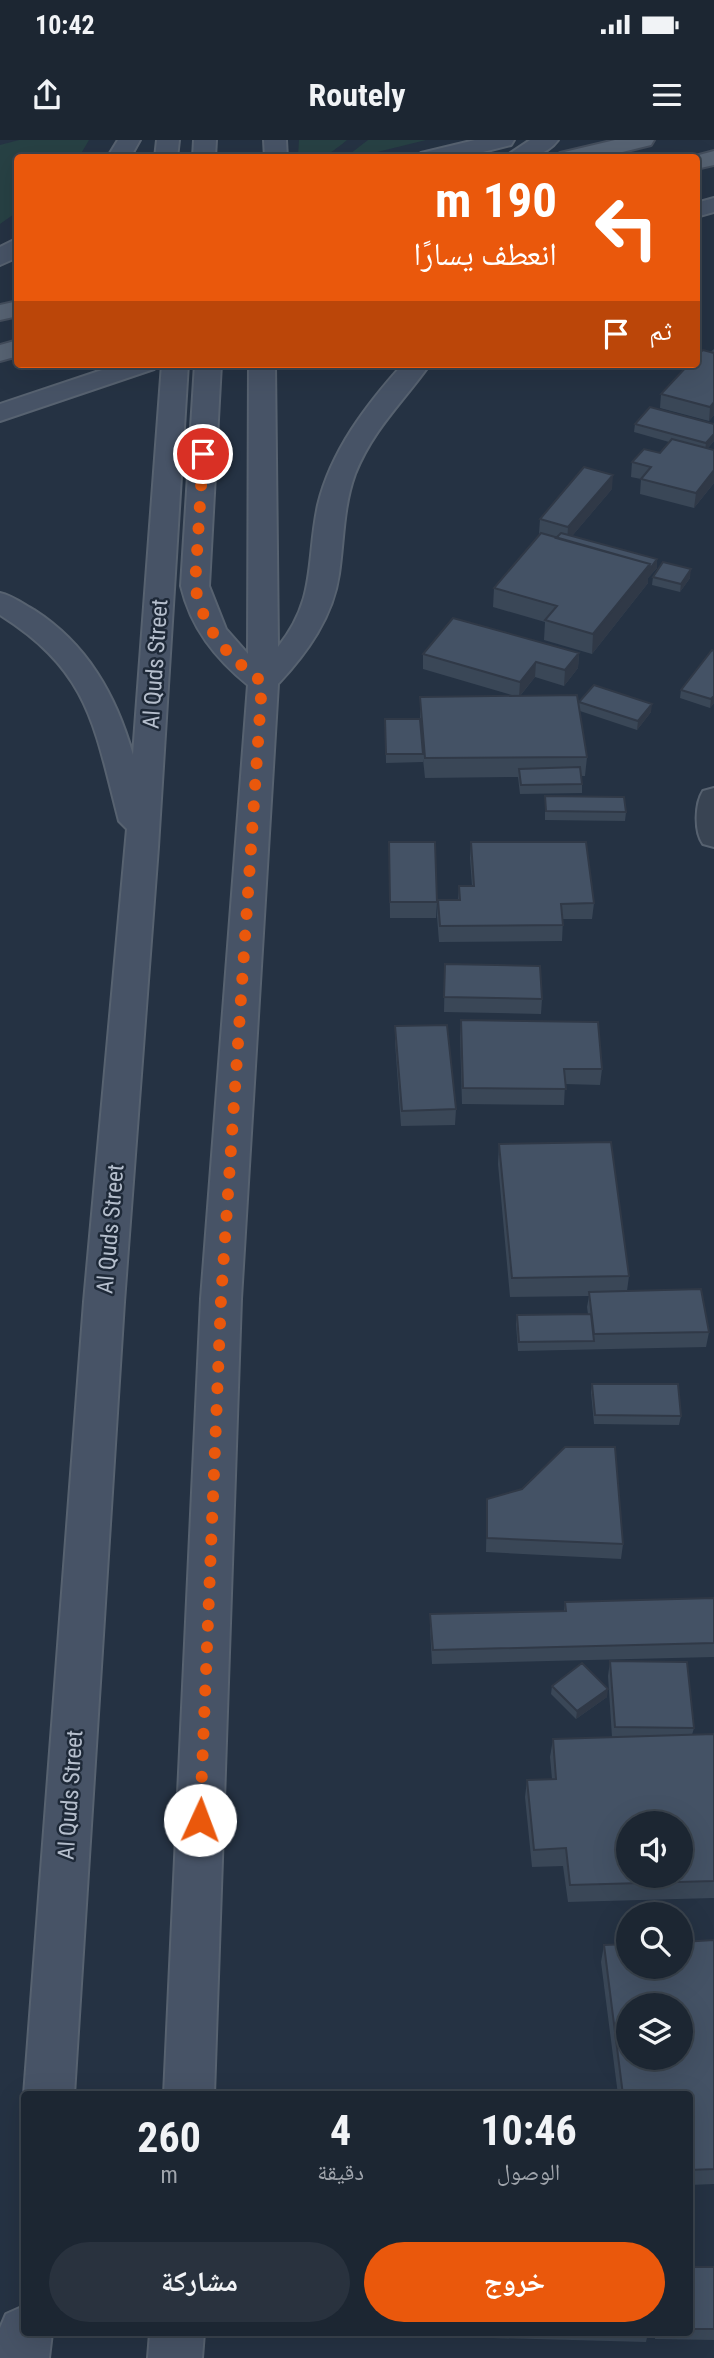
<!DOCTYPE html>
<html lang="ar">
<head>
<meta charset="utf-8">
<style>
  :root { --surface:#1c2632; --page:#29323e; --text:#f1f3f6; --muted:#a0a5ac; --line:#3a434d; --accent:#ea580c }
  body { margin:0; font-family:"Roboto Condensed","Noto Naskh Arabic",sans-serif; background:var(--page); color:var(--text); direction:rtl; height:100vh; display:flex; flex-direction:column; font-size:26px; white-space:nowrap }
  * { box-sizing:border-box; margin:0 }
  p { font-size:23px; color:var(--muted) }
  .icon { flex:none; width:38px; height:38px; fill:none; stroke:currentColor; stroke-width:2; stroke-linecap:round; stroke-linejoin:round }
  .map { position:relative; flex:1; overflow:hidden; direction:ltr }
  .panel { position:absolute; left:21px; top:1951px; width:672px; height:245px; display:flex; flex-direction:column; background:var(--surface); border-radius:7px; box-shadow:0 7px 28px #0002,0 0 0 2px var(--line); direction:rtl }
  .panel>* { flex:none }
  .hud { position:absolute; left:14px; top:14px; width:686px; height:214px; border-radius:7px; box-shadow:0 7px 28px #0002,0 0 0 2px var(--line); direction:rtl; background:#ea580c; color:#fff; overflow:hidden }
  .fabs { position:absolute; left:616px; top:1671px; display:grid; gap:14px }
  .fabs a { display:grid; place-items:center; width:77px; height:77px; border-radius:50%; background:var(--surface); box-shadow:0 7px 28px #0002,0 0 0 2px var(--line); font-size:35px }
  .pin { position:absolute; display:grid; place-items:center; width:60px; height:60px; color:#fff; margin:-30px; border:4px solid #fff; border-radius:50%; box-shadow:0 2px 7px #0007 }
  .me { position:absolute; width:77px; margin:-38px; rotate:2deg; stroke-linejoin:round; filter:drop-shadow(0 0 5px #0008) }
  .turn { display:flex; align-items:center; gap:24px; height:147px; padding:0 28px; font-size:32px }
  .turn .icon { width:91px; height:91px; stroke-width:2.5 }
  .turn b { display:block; font-size:49px; line-height:60px }
  .then { display:flex; align-items:center; height:66px; padding:0 28px; background:#0003; gap:14px; font-size:26px }
  .eta { display:flex; justify-content:space-evenly; align-items:center; height:119px; text-align:center }
  .eta b { font-size:42px; font-weight:700; line-height:49px }
  .button { display:flex; gap:14px; margin-top:auto; padding:14px 28px }
  .button a { flex:1; height:80px; border-radius:42px; background:var(--accent); color:#fff; font-size:28px; font-weight:700; line-height:80px; text-align:center }
  .button a+a { background:var(--page); color:var(--text) }
  .status { display:flex; justify-content:space-between; align-items:center; height:49px; padding:0 35px; background:var(--surface); direction:ltr }
  .status svg { height:19px; fill:currentColor }
  header { display:flex; justify-content:space-between; align-items:center; height:91px; padding:0 28px; background:var(--surface); font-size:32px; font-weight:700 }
  .map>svg:first-child { display:block }
  .green { fill:#274144 }
  .lines { fill:none; stroke-linecap:round; stroke-linejoin:round }
  .minor-casing { stroke:#576270; stroke-width:4 }
  .secondary-casing { stroke:#576270; stroke-width:4 }
  .primary-casing { stroke:#434d5c; stroke-width:4 }
  .minor { fill:#394453; fill-rule:evenodd }
  .secondary { fill:#475366; fill-rule:evenodd }
  .primary { fill:#576373; fill-rule:evenodd }
  .wall { fill:#3a4757 }
  .shaded-wall { fill:#303947 }
  .building { fill:#445265; stroke:#303947; stroke-width:2; fill-rule:evenodd }
  .route { stroke:#ea580c; stroke-width:12; stroke-dasharray:0 21.6 }
  .labels { text-anchor:middle; stroke-width:5; stroke-linejoin:round; paint-order:stroke }
  .street-label { font-size:23px; fill:#b6bfcd; stroke:#1e2938 }
</style>
</head>
<body>
<div class="status"><b>10:42</b><svg viewBox="0 0 49 12"><path d="M0 12V9h3v3zM5 12V6h3v6zM10 12V3h3v9zM15 12V0h3v12zM26 1h20v11H26zM47 4h2v5h-2z"/></svg></div>
<header><svg class="icon" aria-label="menu" viewBox="0 0 24 24"><path d="M4 6h16M4 12h16M4 18h16"/></svg>Routely<svg class="icon" aria-label="share" viewBox="0 0 24 24"><path d="M12 15V3M7 8l5-5 5 5M5 13v7h14v-7"/></svg></header>
<div class="map">
<svg width="714" height="2218" viewBox="0 0 714 2218">
  <rect width="100%" height="100%" fill="#253243"/>
  <path class="green" d="M19,0H89L79,17L18,18L17,72L0,84V5Z
    M299,0H347C330,14 321,21 298,16Z
    M368,0H426L357,17H346Z"/>
  <g class="lines">
    <g class="minor-casing">
      <path id="minor" d="M714,648V707L703,704C694,692 695,663 703,651Z"/>
    </g>
    <g class="secondary-casing">
      <path id="secondary" d="M118,0H140L130,18H107Z
        M157,0H179L177,18H155Z
        M194,0H216L215,18H193Z
        M264,0H286L287,18H265Z
        M475,0H514L511,5L459,18H418L421,13Z
        M530,0H558C545,18 523,18 503,18Z
        M714,58V72L696,77V63Z
        M18,98V117L0,125V107Z
        M120,224H158L154,229L0,281V264Z
        M162,224H188L158,707L124,1162L74,1955H24V1957V1955L84,1162L127,689L119,681C94,585 90,532 0,475V453C13,456 23,464 34,470C87,504 116,555 133,615Z
        M195,224H221L209,446L226,489L248,514L249,224H275L278,507C317,458 306,421 318,365C331,311 366,265 403,224H430C403,262 373,289 355,334C343,367 344,399 339,434C333,477 307,513 278,544L241,1159L214,1955H164L201,1159L248,545C215,518 191,488 181,446Z
        M24,2166V2193H52L49,2218H0V2188L6,2174Z
        M150,2193H204L202,2218H148Z"/>
    </g>
    <g class="primary-casing">
      <path id="primary" d="M615,0H654L651,5L598,18H557L560,13Z
        M714,11V25L696,29V18H688Z
        M18,161V176L0,180V165Z
        M18,200V216L0,221V205Z"/>
    </g>
    <use href="#minor" class="minor"/>
    <use href="#secondary" class="secondary"/>
    <use href="#primary" class="primary"/>
  </g>
  <path class="wall" d="M714,209V275L709,281L660,268L661,254Z
    M635,284H714V301L708,308L714,310V343L694,368L640,354L641,339L631,337L632,322L660,313L669,302L634,292Z
    M612,349L572,396L657,428L648,438V443L592,514L544,500L545,482L493,467L494,448L540,394H539L540,379Z
    M653,437L690,438L680,452L652,445Z
    M712,510L714,563L710,568L680,558L681,550Z
    M579,513L578,528L564,546L535,537L520,556L579,562L651,572L637,590L580,571L587,617L585,636H581L582,644V653L520,654L518,637L425,638L423,619V622L386,623L385,579H420V557L515,556L423,529V514Z
    M545,656L626,672L625,681L545,680Z
    M389,702L437,762L436,778H390Z
    M471,702L594,763L592,779H563L562,801L439,802L437,776L438,760H458L459,746H472L470,718Z
    M445,824L542,859L541,874L444,872Z
    M461,880L602,929L600,945L565,944L564,965L462,964L460,896Z
    M395,886L456,969L455,985L401,986L395,902Z
    M499,1004L629,1136L627,1151L709,1192L706,1207L518,1211L516,1184L517,1175L588,1174L587,1167L589,1156L510,1157L498,1024Z
    M592,1244L681,1276L679,1285L594,1284L591,1252Z
    M487,1359L623,1404L621,1419L486,1412Z
    M714,1458V1517L432,1524L430,1488V1474L564,1471L565,1462Z
    M610,1521L694,1588L692,1595L714,1594V1758L568,1762L563,1726L532,1727L525,1657L527,1640L552,1639L550,1617L553,1599L612,1597L608,1536Z
    M552,1546L607,1557L576,1579L551,1554Z
    M714,1800V2044L690,2045V1955H618L601,1822L604,1805Z
    M690,2127H714V2200L655,2199V2193H690Z
    M456,2193H648L646,2202L456,2197Z"/>
  <path class="shaded-wall" d="M714,262V275L709,281L710,267Z
    M714,294V301L705,311L706,303Z
    M714,330V343L694,368L696,353Z
    M613,335L612,349L567,402L568,387Z
    M657,419V428L648,438V443L592,514L593,494L650,424Z
    M691,429L690,438L680,452L681,444Z
    M579,513L578,528L564,546L565,530Z
    M536,522L535,537L519,557L520,542Z
    M714,556V563L710,568L711,559Z
    M652,564L651,572L637,590L638,581Z
    M608,1549L607,1557L576,1579L577,1571Z"/>
  <path class="building" d="M703,210L714,213V262L710,267L661,254L689,224H696V216Z
    M650,267L714,284V294L706,303L635,284Z
    M672,299L714,310V330L696,353L641,339L651,327L632,322L644,309L660,313Z
    M584,327L613,335L568,387L540,379Z
    M541,393L650,424L593,494L545,480L557,466L494,448Z
    M561,393L657,419L649,430L650,424L556,398Z
    M663,422L691,429L681,444L653,437Z
    M453,478L579,513L565,530L536,522L520,542L423,514Z
    M712,510L714,511V556L711,559L681,550Z
    M594,545L652,564L638,581L579,562Z
    M577,555L587,617L425,618L420,557Z
    M385,579H420L423,614H386Z
    M580,627L582,644L521,645L519,629Z
    M545,656L624,657L626,672L546,671Z
    M389,702H435L437,762H390Z
    M471,702H586L594,763L561,764L563,785L440,786L438,760H460L459,746H474Z
    M445,824L540,826L542,859L444,857Z
    M461,880L598,882L602,929H564L566,949L463,948Z
    M447,885L456,969L402,971L395,886Z
    M611,1002L629,1136L512,1138L499,1004Z
    M701,1149L709,1192L594,1194L589,1152Z
    M591,1174L594,1201L519,1202L517,1175Z
    M592,1244H678L681,1276L595,1275Z
    M565,1307H615L623,1404L487,1398V1359L522,1349Z
    M714,1458V1503L433,1510L430,1474L566,1471L565,1462Z
    M610,1521L687,1522L694,1588L615,1587Z
    M582,1523L608,1549L577,1571L552,1546Z
    M714,1594V1741L570,1745L566,1708L534,1710L527,1640L556,1639L553,1599ZM628,1684H681V1736H628Z
    M714,1800V2029L690,2030V1955H623L604,1805L628,1804V1827H681V1802ZM628,1866H681V1918H628Z
    M690,2127H714V2189H690Z"/>
  <g class="lines">
    <path class="route" d="M200,1680L221,1159L262,542C226,514 205,493 195,446L203,314"/>
  </g>
  <g class="labels">
    <g class="street-label">
      <text transform="translate(155 524) rotate(-86)" y="8">Al Quds Street</text>
      <text transform="translate(110 1089) rotate(-85)" y="8">Al Quds Street</text>
      <text transform="translate(70 1655) rotate(-86)" y="8">Al Quds Street</text>
    </g>
  </g>
</svg>
<div class="fabs">
<a><svg class="icon" aria-label="sound" viewBox="0 0 24 24"><path d="M4 9h4l5-4v14l-5-4H4zM17 9q2 3 0 6"/></svg></a>
<a><svg class="icon" aria-label="search" viewBox="0 0 24 24"><circle cx="10" cy="10" r="6"/><path d="M15 15l6 6"/></svg></a>
<a><svg class="icon" aria-label="layers" viewBox="0 0 24 24"><path d="M12 4l9 5-9 5-9-5zM3 14l9 5 9-5"/></svg></a>
</div>
<div class="pin" style="left:203px;top:314px;background:#d93025"><svg class="icon" aria-label="arrive" viewBox="0 0 24 24"><path d="M6 21V4h12l-3 4 3 4H6"/></svg></div>
<svg class="me" style="left:200px;top:1680px" viewBox="-20 -20 40 40"><circle r="19" fill="#fff"/><path d="M0-13L10 11 0 6-10 11z" fill="#ea580c"/></svg>
<div class="hud">
<div class="turn"><svg class="icon" aria-label="left" viewBox="0 0 24 24"><path d="M17 20v-9H6M10 6l-5 5 5 5"/></svg><div><b>190 m</b>انعطف يسارًا</div></div>
<div class="then">ثم<svg class="icon" aria-label="arrive" viewBox="0 0 24 24"><path d="M6 21V4h12l-3 4 3 4H6"/></svg></div>
</div>
<section class="panel">
<div class="eta">
<div><b>10:46</b><p>الوصول</p></div>
<div><b>4</b><p>دقيقة</p></div>
<div><b>260</b><p>m</p></div>
</div>
<div class="button"><a>خروج</a><a>مشاركة</a></div>
</section>
</div>
</body>
</html>
